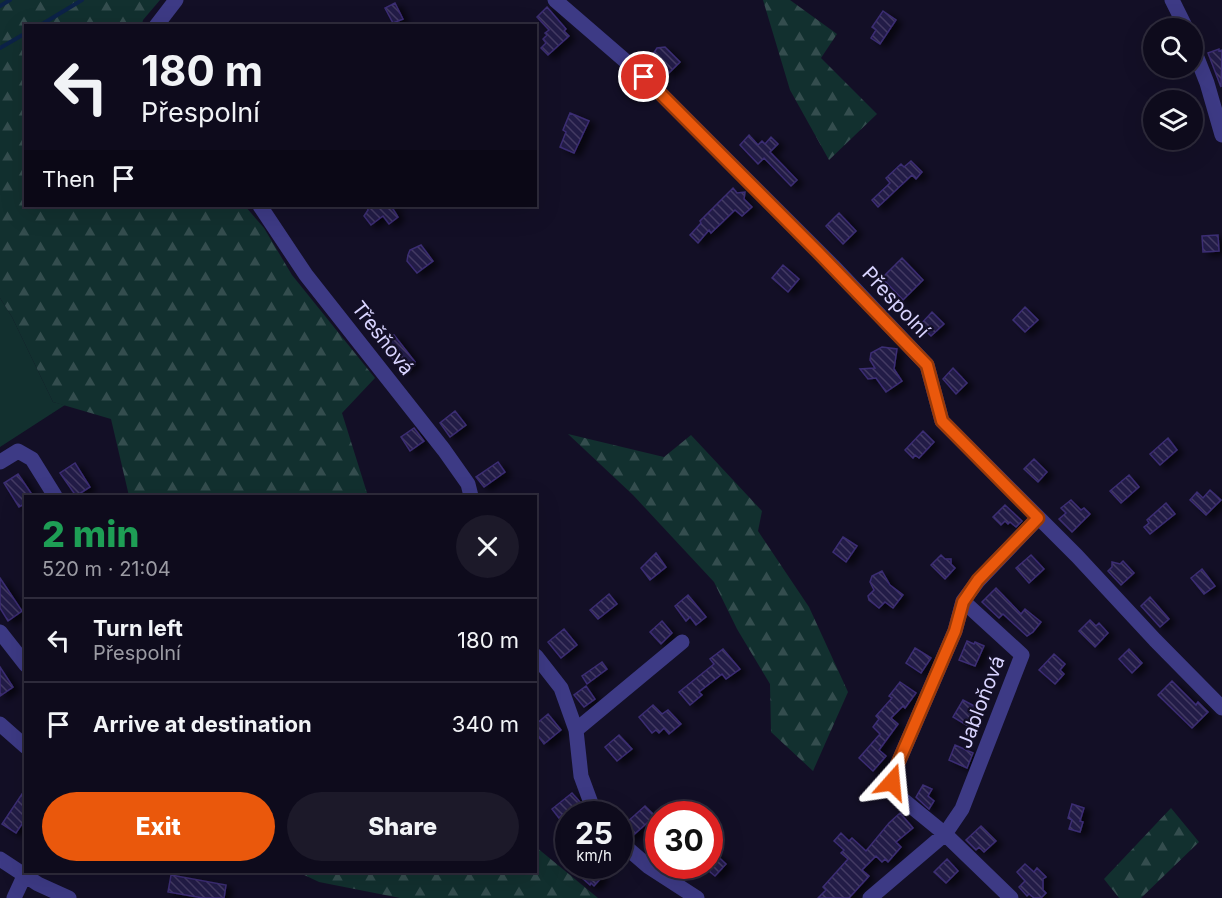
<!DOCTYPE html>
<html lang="en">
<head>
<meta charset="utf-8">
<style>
  :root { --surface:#0e0b1c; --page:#1c1929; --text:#f1f3f6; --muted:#9b9ba3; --line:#2e2b3b; --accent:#ea580c }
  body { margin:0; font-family:Inter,sans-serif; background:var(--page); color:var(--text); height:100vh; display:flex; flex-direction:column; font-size:22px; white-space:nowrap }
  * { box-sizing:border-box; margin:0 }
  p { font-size:20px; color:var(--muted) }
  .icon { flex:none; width:33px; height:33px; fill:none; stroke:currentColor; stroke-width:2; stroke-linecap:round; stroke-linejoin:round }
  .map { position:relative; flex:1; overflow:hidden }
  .details { position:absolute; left:24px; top:495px; width:513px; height:378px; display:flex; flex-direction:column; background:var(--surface); border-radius:0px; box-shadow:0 6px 24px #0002,0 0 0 2px var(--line) }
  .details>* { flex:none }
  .guide { position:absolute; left:24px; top:24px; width:513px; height:183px; border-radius:0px; box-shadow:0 6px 24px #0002,0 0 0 2px var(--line); background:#0e0b1c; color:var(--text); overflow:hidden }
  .buttons { position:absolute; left:1143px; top:18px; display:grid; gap:12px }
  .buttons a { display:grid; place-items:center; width:60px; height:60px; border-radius:50%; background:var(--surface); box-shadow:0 6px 24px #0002,0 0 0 2px var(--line); font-size:30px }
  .speed { position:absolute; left:555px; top:801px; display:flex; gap:12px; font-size:30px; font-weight:700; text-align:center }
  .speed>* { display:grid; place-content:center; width:78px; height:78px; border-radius:50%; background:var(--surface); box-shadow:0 6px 24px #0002,0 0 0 2px var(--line); line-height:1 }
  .speed small { font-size:15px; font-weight:400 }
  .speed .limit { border:9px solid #d22; background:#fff; color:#111 }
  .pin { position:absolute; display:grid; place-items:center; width:51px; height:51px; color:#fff; margin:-26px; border:3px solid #fff; border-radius:50%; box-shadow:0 2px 6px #0007 }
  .me { position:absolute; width:66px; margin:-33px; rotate:18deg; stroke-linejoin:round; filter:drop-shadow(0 0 4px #0008) }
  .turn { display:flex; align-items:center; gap:21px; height:126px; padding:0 18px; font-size:27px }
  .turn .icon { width:78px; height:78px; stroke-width:2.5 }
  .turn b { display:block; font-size:42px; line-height:51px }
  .then { display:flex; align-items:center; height:57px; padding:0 18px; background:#0003; gap:12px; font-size:22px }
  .round { display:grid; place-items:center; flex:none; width:63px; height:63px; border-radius:32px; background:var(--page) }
  .headline { display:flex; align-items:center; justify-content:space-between; height:102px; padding:0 18px }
  h1 { font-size:36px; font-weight:800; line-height:45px; color:#1e9e55 }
  .cta { display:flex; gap:12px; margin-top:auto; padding:12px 18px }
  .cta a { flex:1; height:69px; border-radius:36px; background:var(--accent); color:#fff; font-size:24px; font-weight:800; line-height:69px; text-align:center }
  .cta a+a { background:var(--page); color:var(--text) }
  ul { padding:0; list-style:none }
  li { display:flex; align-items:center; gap:18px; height:84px; padding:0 18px; border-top:2px solid var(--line) }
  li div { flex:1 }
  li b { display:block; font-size:22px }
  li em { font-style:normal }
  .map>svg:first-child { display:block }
  .grass { fill:#12302f }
  .forest { fill:url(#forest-firs) }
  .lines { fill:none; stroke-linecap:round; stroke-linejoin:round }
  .stream { stroke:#0c2248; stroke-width:4 }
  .building { fill:url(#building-back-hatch); stroke:#3b2d73; stroke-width:1.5; filter:url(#shadow) }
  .minor { stroke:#3d3a85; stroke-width:15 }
  .route-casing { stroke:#983908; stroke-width:15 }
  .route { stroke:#ea580c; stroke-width:10 }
  .labels { text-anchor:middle; stroke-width:4.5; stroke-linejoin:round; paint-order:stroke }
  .street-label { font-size:20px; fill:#d9d4ff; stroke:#130f26 }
</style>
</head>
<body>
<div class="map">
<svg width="1222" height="898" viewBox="0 0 1222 898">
  <defs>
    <pattern id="forest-firs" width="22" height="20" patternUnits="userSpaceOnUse" patternTransform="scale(1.5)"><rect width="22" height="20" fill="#12302f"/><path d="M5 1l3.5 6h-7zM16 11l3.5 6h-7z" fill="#344d4e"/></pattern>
    <pattern id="building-back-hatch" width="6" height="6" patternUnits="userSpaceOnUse" patternTransform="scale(1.5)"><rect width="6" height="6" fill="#241b47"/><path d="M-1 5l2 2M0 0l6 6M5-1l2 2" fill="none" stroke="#433b63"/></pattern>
    <filter id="shadow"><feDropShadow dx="6" dy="3.5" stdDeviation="3" flood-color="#0009"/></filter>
  </defs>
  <rect width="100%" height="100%" fill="#130f26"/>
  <path class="grass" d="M0,298L12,317L53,402L65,405L0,447Z"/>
  <path class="forest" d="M0,0H160L143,20L142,25L26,26V206H245L264,228L292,275L375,378L342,413L368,496H129L111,419L53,402L12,317L0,298Z
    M763,0H790L837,34L821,58L877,114L829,160L790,90Z
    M568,434L664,457L691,435L762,511L758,531L809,607L848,692L813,771L771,732L770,684L737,629L714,582L633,495Z
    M1171,808L1199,842L1141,898H1119L1104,879Z
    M536,847L598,898H400L319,882L298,872H536Z"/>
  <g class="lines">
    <path class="stream" d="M0,6L10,0
      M39,26L82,0
      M0,48L26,33"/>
  </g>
  <path class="building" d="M395,3L403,19L393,23L385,8Z
    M547,7L566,29L564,31L569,36L548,55L541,48L546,43L543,39L547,35L545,33L549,30L537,17Z
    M883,11L896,20L880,44L871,38L876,30L872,27Z
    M665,47L680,62L668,74L651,57L657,48Z
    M1219,49V51L1222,50L1221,87L1208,53Z
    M570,113L589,121L574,153L560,147L566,132L563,130Z
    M749,135L758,145L762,141L765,144L771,137L778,144L770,152L797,180L791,186L764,158L758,164L740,145Z
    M911,161L922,172L916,179L912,175L878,207L872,200L890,183L886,178L901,164L904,167Z
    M733,188L737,193L745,192L744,199L752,207L742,216L735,210L711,233L709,230L698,243L690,235L701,223L700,221Z
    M367,206H397L393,209L398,217L389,224L383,216L371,225L364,216L368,210Z
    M839,213L856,231L843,244L826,226Z
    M1218,235L1219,251L1203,252L1202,236Z
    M421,245L433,261L417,273L407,261L408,255L410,250Z
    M902,258L923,280L903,300L882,278Z
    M783,265L799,279L788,292L772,278Z
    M1025,307L1038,320L1025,332L1013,320Z
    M932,312L944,324L931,336L920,325Z
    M394,335L415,362L404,372L381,345Z
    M882,347L897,349L894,369L902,381L886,392L876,378L868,379L860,369L875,368L870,360L871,353Z
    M953,368L967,383L956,394L943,379Z
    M455,411L466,425L450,437L440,423Z
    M414,428L424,441L410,451L401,437Z
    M923,431L934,442L919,458L915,455L913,458L905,450Z
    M1168,438L1177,450L1160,465L1150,454Z
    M1034,459L1047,472L1038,482L1024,469Z
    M498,462L505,472L484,487L476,477Z
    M75,463L90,487L76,496L60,473Z
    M18,474L33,496H26V503L19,507L4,483Z
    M1129,475L1139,487L1121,503L1110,491Z
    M1210,490L1221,500L1206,515L1190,500L1197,492L1203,498Z
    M1071,500L1081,510L1084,508L1090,514L1072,532L1059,519L1066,513L1061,508Z
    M1166,503L1175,514L1150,534L1144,527L1149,523L1147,520Z
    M1005,505L1022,521L1016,527L1010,522L1008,524L1005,521L1001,525L993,517Z
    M843,537L857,546L846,562L833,552Z
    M656,553L666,567L650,580L641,568Z
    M941,555L945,559H951V564L955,568L945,579L931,565Z
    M1031,555L1044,569L1029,583L1016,568Z
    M1123,561L1134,573L1121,585L1108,571L1112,567V562L1120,564Z
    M1202,569L1215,586L1204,594L1191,578Z
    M882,571L890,585L903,595L893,608L885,602L879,608L869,600L868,596L874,590L870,582L872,576Z
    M0,578L22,611L8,621L0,608Z
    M996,588L1021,614L1025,609L1041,622L1033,632L1027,636L1003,614L999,618L982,602Z
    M609,594L617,604L598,619L590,610Z
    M688,595L706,617L696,625L690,617L686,621L675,606Z
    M1150,597L1169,619L1160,627L1141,606Z
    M1090,620L1096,626L1099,623L1108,633L1095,647L1079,631Z
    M662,621L672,633L661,644L650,632Z
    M564,629L577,645L561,658L548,642Z
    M967,641L974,644L975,642L984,646L975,666L959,660Z
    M915,648L931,658L921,673L906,663Z
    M723,649L740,669L726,679L722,674L699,692L702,695L690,705L679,692L714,664L710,659Z
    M1129,649L1142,663L1132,673L1119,659Z
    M1054,654L1065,664L1060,670L1064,674L1055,684L1039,670Z
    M602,662L607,669L587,684L582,676Z
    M0,667L13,687L0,696Z
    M1172,681L1196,705L1198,702L1208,712L1192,728L1158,695Z
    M900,682L916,693L905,708L903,706L891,718L898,724L879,750L886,756L873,771L859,758L880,734L873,727L879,719L876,716L892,698L889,696Z
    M586,686L595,699L584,707L574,695Z
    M963,700L978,708L968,726L953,717Z
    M653,705L662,714L668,710L681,724L669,734L664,728L659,733L656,730L652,733L639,717Z
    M548,714L561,730L544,744L536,733V724Z
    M619,735L632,749L617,761L605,747Z
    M955,745L973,753L967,768L949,760Z
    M923,785L932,789L928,796L934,801L929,809L916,797Z
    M26,788V818L16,833L2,824Z
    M572,793L580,802L578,803L581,807L572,814H563L559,818L552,809Z
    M1072,804L1084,808L1080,821L1083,822L1080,832L1069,829L1072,820L1068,818Z
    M645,806L655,816L630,838L621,832L629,826L626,823Z
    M900,813L913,828L896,842L901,847L888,862L885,859L882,862L876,856L862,870L869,876L849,898H818L826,890L823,887L848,859L841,853L844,850L834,841L841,833L849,841L852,838L866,851L889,823Z
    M981,826L996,841L984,852L979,847L976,850L966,840Z
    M710,849L726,864L715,876L710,872Z
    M947,859L958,871L946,883L934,872Z
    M1025,864L1034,872L1037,868L1046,877L1043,879V890L1046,893L1041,898H1034L1029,894L1027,896L1019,887L1025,881L1017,872Z
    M569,866H608L599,875L602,877L594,886L591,883L590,885Z
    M171,875L226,885L224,898H203L168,892Z"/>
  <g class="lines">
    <path class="minor" d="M555,0L644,77L833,266L927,365L942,421L1077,556L1155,640L1222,708
      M1172,0L1186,28
      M156,26L176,0
      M1192,45L1207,83L1222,135
      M260,206L306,275L444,450L468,484L471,496
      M0,462L18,451L32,459L55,496
      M0,632L26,665
      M536,656L561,688L576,730L581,776L595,814
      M0,724L26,747
      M576,730L682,642
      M620,842L649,867L697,898
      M0,859L38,884L69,898
      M14,898L26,872
      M870,898L945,834L962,809L1022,655L963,601
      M1011,898L945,834L896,794L893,782L895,770L955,631L963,601L978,581L1038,518"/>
  </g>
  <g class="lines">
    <g class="route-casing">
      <path id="route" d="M644,77L818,252L927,365L942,421L1038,518L978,580L963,602L955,631L895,770L892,782"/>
    </g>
    <use href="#route" class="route"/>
  </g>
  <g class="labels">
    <g class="street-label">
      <text transform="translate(896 302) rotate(47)" y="7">Přespolní</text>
      <text transform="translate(383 338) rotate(52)" y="7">Třešňová</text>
      <text transform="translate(981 702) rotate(-69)" y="7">Jabloňová</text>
    </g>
  </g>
</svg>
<div class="buttons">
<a><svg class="icon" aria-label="search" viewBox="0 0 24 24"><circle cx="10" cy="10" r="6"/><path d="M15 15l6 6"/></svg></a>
<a><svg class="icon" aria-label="layers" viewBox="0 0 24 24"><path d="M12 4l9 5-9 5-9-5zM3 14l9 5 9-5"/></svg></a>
</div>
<div class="speed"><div>25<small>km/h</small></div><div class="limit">30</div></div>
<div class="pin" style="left:644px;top:77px;background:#d93025"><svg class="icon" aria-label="arrive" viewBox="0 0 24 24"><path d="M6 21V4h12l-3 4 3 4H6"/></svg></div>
<svg class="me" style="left:892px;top:782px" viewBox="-20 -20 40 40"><path d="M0-17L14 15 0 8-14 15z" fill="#ea580c" stroke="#fff" stroke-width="4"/></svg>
<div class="guide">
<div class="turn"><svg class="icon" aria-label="left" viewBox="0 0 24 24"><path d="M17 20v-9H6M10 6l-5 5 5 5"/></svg><div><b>180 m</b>Přespolní</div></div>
<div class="then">Then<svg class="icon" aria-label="arrive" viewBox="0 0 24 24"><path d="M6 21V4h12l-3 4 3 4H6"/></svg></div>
</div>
<section class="details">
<div class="headline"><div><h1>2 min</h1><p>520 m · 21:04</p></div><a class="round"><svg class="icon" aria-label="close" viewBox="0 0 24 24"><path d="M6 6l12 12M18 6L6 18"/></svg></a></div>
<ul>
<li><svg class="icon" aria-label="left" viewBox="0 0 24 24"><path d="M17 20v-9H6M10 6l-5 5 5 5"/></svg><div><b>Turn left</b><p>Přespolní</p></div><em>180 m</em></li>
<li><svg class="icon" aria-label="arrive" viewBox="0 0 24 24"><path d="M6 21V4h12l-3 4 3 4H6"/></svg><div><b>Arrive at destination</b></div><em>340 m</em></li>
</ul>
<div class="cta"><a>Exit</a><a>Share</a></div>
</section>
</div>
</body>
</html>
